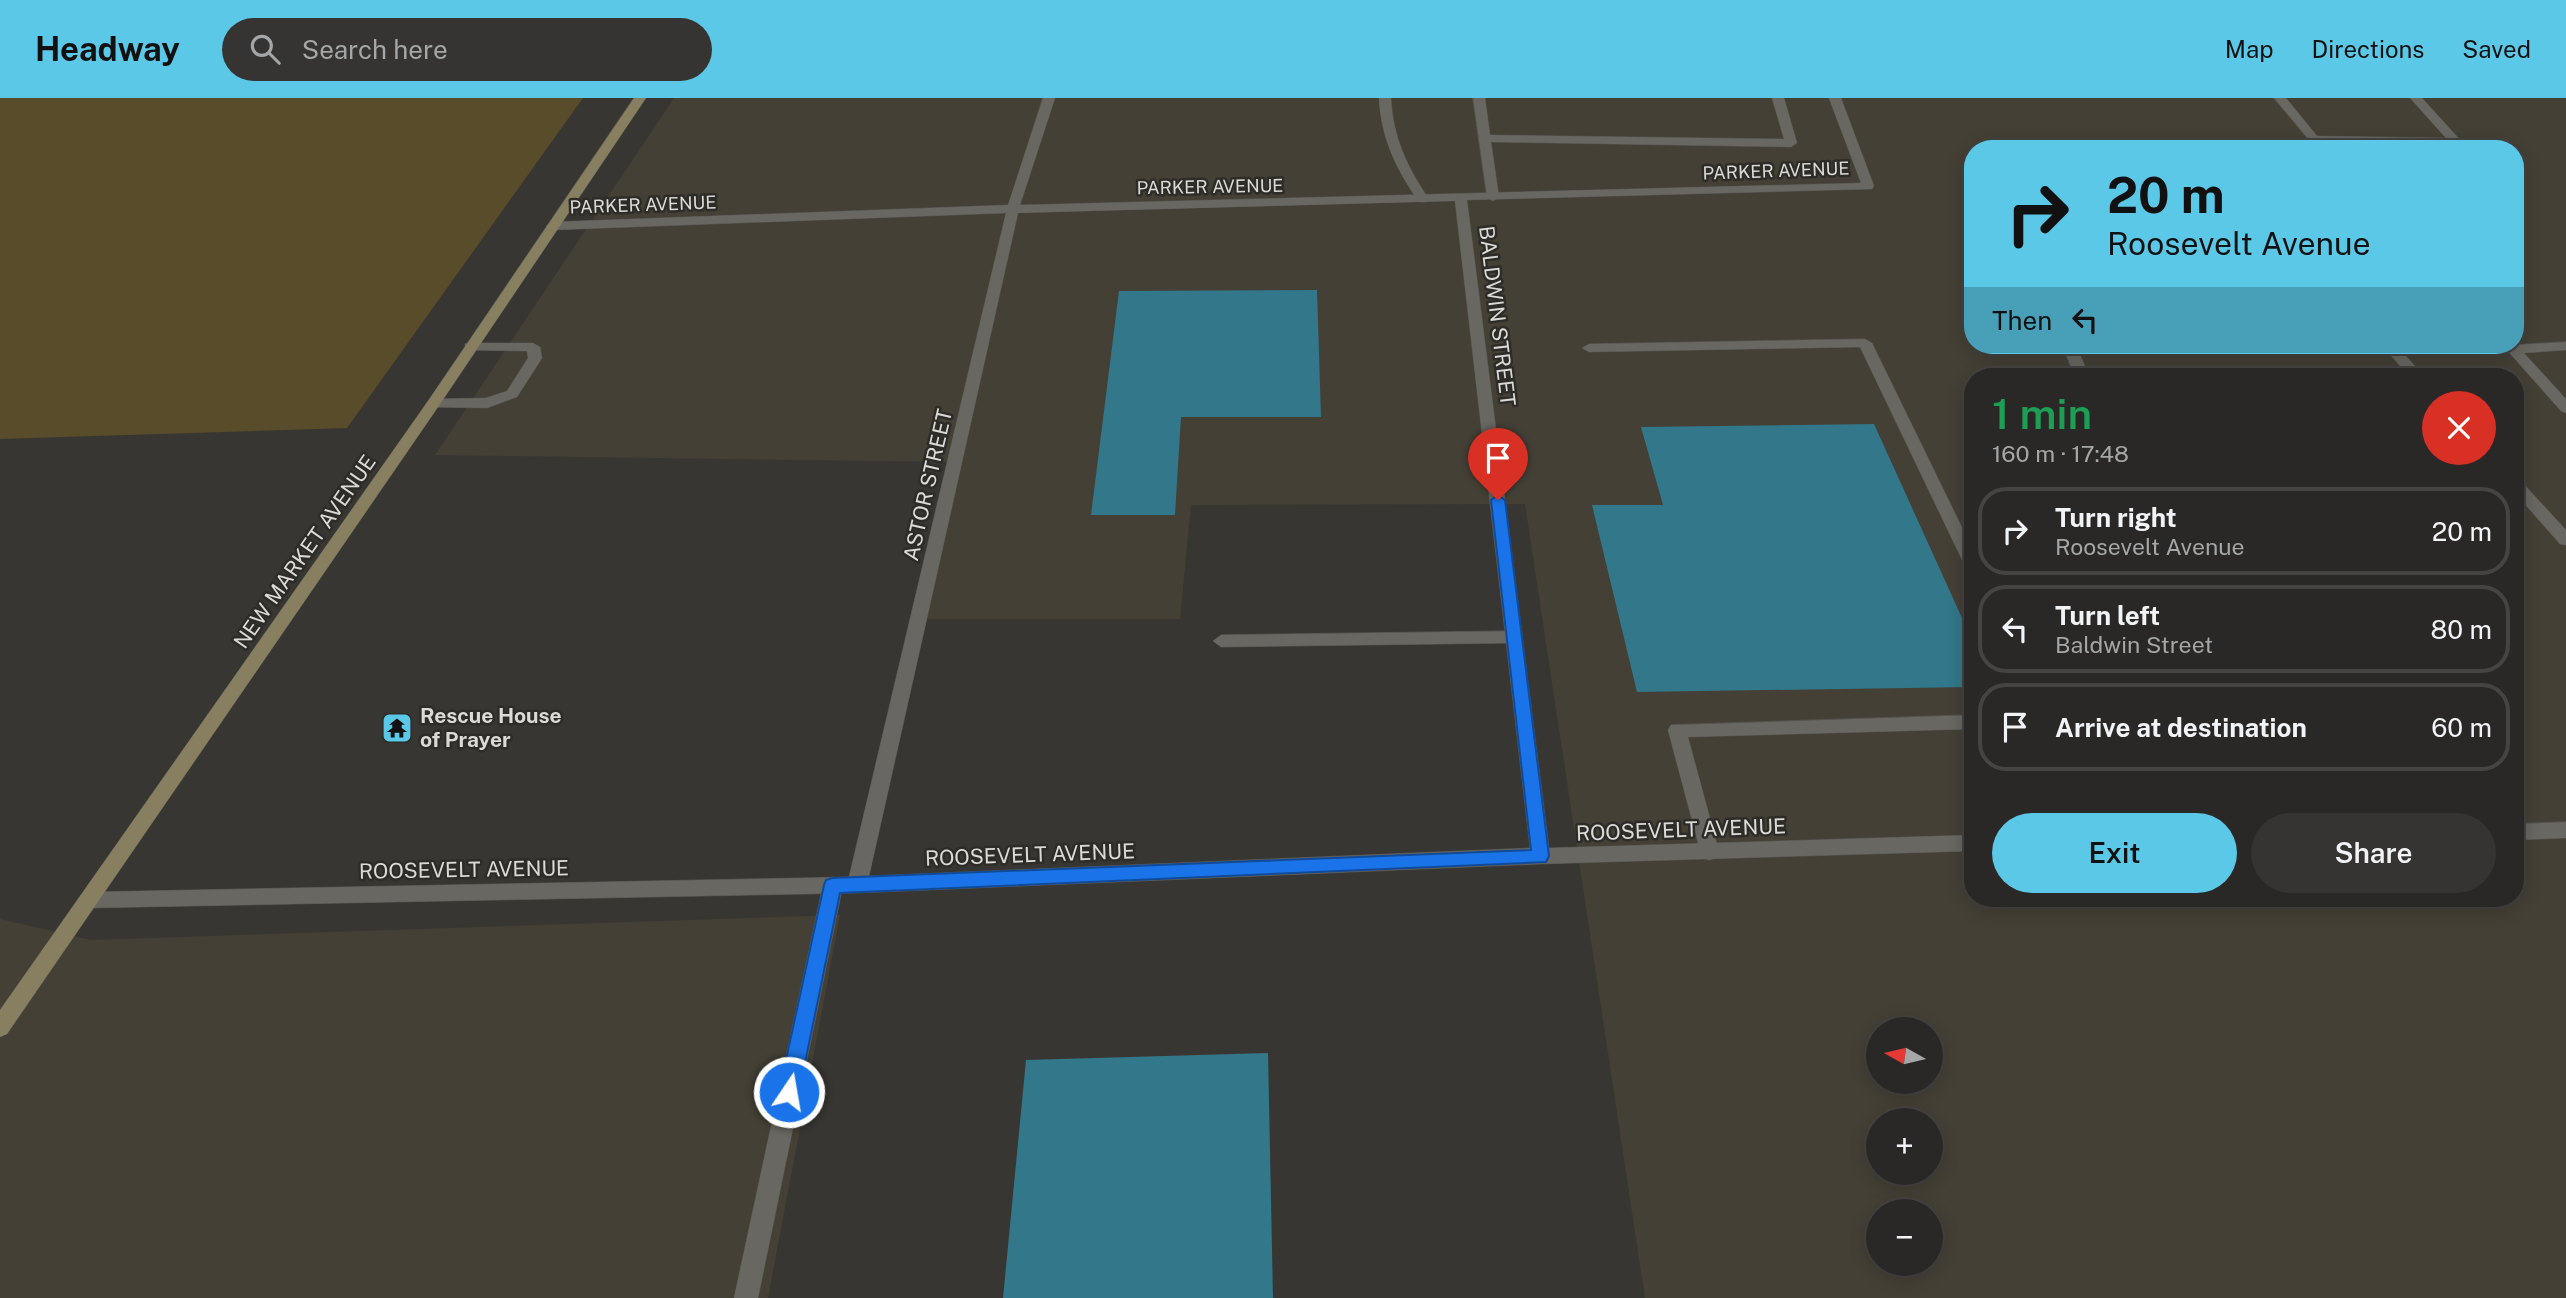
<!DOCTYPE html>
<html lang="en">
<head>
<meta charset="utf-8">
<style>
  :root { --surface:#2a2826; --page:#363432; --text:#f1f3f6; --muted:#a5a6a7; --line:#464443; --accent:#5ac8e6 }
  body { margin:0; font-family:"Public Sans",sans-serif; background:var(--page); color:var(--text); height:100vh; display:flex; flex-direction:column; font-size:26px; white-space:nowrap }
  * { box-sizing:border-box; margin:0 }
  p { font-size:23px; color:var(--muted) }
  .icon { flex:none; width:38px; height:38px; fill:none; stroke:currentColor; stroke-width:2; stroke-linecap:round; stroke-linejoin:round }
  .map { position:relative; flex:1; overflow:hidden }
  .side { position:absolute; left:1964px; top:270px; width:560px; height:539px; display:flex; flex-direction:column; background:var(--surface); border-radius:28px; box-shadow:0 4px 18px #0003,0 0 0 2px var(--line) }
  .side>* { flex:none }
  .banner { position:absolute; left:1964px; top:42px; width:560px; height:214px; border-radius:28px; box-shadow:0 4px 18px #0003,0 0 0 2px var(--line); background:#5ac8e6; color:#111; overflow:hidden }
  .needle { width:46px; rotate:278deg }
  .tools { position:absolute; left:1866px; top:919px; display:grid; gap:14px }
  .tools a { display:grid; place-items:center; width:77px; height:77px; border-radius:50%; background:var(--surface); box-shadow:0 4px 18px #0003,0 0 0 2px var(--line); font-size:35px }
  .pin { position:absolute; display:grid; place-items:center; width:60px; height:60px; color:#fff; margin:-72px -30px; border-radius:50% 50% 50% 0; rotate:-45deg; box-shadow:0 0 7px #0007 }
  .pin .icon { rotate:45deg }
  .me { position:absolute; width:77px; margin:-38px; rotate:12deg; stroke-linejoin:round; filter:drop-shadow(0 0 5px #0008) }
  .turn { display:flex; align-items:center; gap:24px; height:147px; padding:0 28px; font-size:32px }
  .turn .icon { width:91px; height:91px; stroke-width:2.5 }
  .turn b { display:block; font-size:49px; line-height:60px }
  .then { display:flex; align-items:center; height:66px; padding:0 28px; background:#0003; gap:14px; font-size:26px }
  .round { display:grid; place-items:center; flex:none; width:74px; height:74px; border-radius:37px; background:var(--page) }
  .summary { display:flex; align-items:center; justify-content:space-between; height:119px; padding:0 28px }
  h1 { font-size:42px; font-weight:600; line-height:52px; color:#1e9e55 }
  .button { display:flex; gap:14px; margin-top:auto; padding:14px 28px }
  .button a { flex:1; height:80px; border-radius:42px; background:var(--accent); color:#111; font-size:28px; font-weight:600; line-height:80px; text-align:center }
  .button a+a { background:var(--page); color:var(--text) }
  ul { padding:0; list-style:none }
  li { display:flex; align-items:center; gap:21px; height:88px; margin:0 14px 10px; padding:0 14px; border:4px solid var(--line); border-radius:28px }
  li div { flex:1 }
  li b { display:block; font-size:26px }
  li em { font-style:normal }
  header { display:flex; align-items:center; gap:42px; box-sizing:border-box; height:98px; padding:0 35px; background:var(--accent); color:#111 }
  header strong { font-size:33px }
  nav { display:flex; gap:38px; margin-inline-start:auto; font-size:24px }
  .search { width:490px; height:63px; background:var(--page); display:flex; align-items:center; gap:18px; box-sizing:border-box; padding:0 24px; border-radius:38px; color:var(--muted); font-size:26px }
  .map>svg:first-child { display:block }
  .built { fill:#444036; fill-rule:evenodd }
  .green { fill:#584c2b }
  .building { fill:#32778a }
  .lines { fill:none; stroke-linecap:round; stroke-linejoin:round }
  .service-casing { stroke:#54534f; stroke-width:1 }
  .minor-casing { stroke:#54534f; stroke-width:1 }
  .secondary-casing { stroke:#54534f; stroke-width:1 }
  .service { fill:#686762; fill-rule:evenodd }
  .minor { fill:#686762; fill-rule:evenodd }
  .secondary { fill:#887f61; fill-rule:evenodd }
  .route { fill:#1a73e8; stroke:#114b97; stroke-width:2 }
  .labels { text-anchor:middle; stroke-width:5; stroke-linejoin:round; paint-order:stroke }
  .far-street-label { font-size:18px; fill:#dbdad7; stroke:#2d2c28 }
  .street-label { font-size:21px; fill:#dbdad7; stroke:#2d2c28 }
  .poi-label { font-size:21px; font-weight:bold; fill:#dbdad7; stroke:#2d2c28; text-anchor:start }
</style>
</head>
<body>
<header>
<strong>Headway</strong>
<div class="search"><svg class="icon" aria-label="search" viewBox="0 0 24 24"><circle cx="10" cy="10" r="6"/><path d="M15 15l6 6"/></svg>Search here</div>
<nav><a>Map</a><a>Directions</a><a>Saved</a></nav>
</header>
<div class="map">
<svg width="2566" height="1200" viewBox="0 0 2566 1200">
  <rect width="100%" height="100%" fill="#383632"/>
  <path class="built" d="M674,0H2566V1200H1645L1525,406L1191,407L1180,521H916L953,364L435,357ZM1972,51H2515V247H1972ZM1972,278H2515V800H1972ZM1878,931H1930V984H1878ZM1878,1022H1930V1074H1878ZM1878,1113H1930V1166H1878Z
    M840,817L768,1200H0V821L91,842Z"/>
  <path class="green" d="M0,0H583L347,330L0,341Z"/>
  <path class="building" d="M1317,192L1321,319H1181L1175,417H1091L1119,193Z
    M1874,326L1972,542V589L1637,594L1592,407H1663L1641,329Z
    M1268,955L1273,1200H1003L1026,962Z"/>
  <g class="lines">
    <g class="service-casing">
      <path id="service" d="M1379,0H1391C1393,39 1407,69 1429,101L1427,104H1419C1396,71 1381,40 1379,0Z
        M1473,0H1485L1490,37L1784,41L1772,0H1784L1797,45L1791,49L1491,44L1499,99L1493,103L1487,99Z
        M2274,0H2286L2317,38L2446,40L2410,0H2422L2462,44L2456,48L2314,44L2310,43Z
        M1865,241L1872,245L1972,450V472L1964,466L1860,249L1589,254L1582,250L1589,246Z
        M2566,244V252L2524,255L2566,301V315L2561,313L2506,251L2513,247Z
        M470,245H533L540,249L542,260L517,299L487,310L428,309L426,306L428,303L433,301L486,300L507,293L528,260L527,253L465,252V246Z
        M2062,247H2076L2089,278H2075Z
        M2382,247H2396L2424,278H2409Z
        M2515,381L2520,382L2566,432V447L2560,446L2515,395Z
        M1515,533L1523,539L1515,545L1221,549L1213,543L1221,537Z
        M1972,617V631L1688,639L1719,754L1716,760L1709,762L1702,760L1668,632L1671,627Z
        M833,779L840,781L843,787L758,1200H734L823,787L826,781Z"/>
    </g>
    <g class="minor-casing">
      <path id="minor" d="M1043,0H1055L1020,107L1861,85L1829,0H1841L1874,88L1872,91L1467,102L1549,750L1972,737V753L1540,766L857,795L89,810L82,808L79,802L82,796L89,794L849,779L1006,115L552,132L546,128L552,124L1008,107ZM1455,103L1530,750L869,778L1018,115Z
        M2566,724V740L2515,742V726Z"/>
    </g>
    <g class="secondary-casing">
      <path id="secondary" d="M634,0H646L438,309L7,936L0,939V912L428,303Z"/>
    </g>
    <use href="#service" class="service"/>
    <use href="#minor" class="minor"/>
    <use href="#secondary" class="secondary"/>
  </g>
  <path class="route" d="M1498,397L1505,402L1549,758L1546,764L840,795L799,994L796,1000L789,1003L782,1000L779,994L824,787L826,782L832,780L1531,752L1491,402Z"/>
  <defs>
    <g id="temple-square" transform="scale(1.575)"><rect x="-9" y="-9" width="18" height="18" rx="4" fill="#5ac8e6" stroke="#2d2c28"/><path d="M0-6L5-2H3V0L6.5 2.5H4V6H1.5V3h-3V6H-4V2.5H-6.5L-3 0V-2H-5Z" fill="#111"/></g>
  </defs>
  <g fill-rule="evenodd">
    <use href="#temple-square" x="397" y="630"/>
  </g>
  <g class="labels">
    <g class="far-street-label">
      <text transform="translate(1776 73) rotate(-2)" y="6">PARKER AVENUE</text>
      <text transform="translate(1210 89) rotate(-1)" y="6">PARKER AVENUE</text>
      <text transform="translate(643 107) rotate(-2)" y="6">PARKER AVENUE</text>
    </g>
    <g class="street-label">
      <text transform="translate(1497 218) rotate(83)" y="7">BALDWIN STREET</text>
      <text transform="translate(928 387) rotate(-77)" y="7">ASTOR STREET</text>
      <text transform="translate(305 454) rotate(-55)" y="7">NEW MARKET AVENUE</text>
      <text transform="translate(1681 732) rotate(-2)" y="7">ROOSEVELT AVENUE</text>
      <text transform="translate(1030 757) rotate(-2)" y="7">ROOSEVELT AVENUE</text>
      <text transform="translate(464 772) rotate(-1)" y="7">ROOSEVELT AVENUE</text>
    </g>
    <g class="poi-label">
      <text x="420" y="625">Rescue House<tspan x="420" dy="24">of Prayer</tspan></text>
    </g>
  </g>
</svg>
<div class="tools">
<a><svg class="needle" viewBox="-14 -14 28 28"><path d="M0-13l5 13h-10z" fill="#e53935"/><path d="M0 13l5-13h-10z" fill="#a5a6a7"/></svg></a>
<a>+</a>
<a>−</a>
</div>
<div class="pin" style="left:1498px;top:402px;background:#d93025"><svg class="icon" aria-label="arrive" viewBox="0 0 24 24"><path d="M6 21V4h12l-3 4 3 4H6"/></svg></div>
<svg class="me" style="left:789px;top:994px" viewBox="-20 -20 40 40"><circle r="17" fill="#1a73e8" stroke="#fff" stroke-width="3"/><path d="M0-11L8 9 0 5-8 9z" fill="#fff"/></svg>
<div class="banner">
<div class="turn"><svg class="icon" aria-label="right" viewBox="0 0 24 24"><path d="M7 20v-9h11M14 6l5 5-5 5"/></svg><div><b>20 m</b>Roosevelt Avenue</div></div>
<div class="then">Then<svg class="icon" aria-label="left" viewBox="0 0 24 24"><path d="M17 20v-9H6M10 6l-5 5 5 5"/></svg></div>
</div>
<section class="side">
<div class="summary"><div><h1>1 min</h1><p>160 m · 17:48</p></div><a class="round" style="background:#d93025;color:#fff"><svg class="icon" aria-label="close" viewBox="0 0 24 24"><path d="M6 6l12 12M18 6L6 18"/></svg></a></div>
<ul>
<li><svg class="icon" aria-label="right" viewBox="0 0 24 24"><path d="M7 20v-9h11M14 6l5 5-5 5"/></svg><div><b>Turn right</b><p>Roosevelt Avenue</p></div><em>20 m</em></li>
<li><svg class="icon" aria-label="left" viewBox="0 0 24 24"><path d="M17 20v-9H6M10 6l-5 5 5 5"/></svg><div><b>Turn left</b><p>Baldwin Street</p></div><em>80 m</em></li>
<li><svg class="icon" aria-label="arrive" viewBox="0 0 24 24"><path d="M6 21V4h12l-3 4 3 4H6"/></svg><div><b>Arrive at destination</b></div><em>60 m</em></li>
</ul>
<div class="button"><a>Exit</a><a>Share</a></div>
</section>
</div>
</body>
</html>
